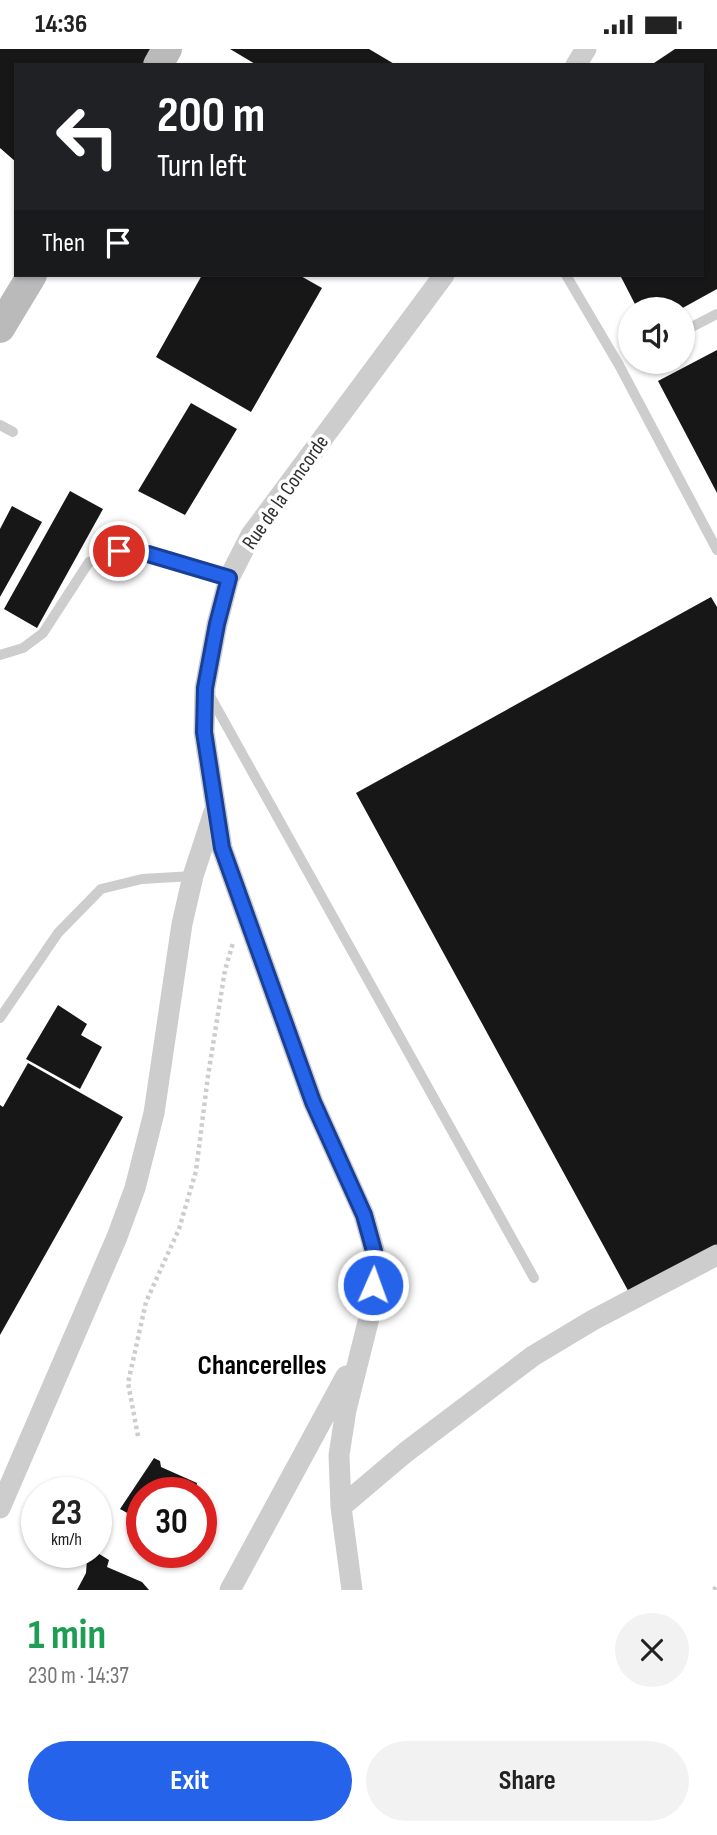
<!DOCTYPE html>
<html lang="en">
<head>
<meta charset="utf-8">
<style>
  :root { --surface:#fff; --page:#f2f2f2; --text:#222; --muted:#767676; --accent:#2563eb }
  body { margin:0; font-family:"Sofia Sans Condensed",sans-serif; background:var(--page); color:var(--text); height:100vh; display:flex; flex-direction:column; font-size:26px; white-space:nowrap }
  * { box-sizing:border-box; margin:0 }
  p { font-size:23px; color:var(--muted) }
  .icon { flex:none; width:38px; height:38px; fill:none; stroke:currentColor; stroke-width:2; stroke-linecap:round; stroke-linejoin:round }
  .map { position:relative; height:1541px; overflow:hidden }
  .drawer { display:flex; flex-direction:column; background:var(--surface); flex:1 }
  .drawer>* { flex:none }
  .top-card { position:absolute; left:14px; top:14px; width:690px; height:214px; border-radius:0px; box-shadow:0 2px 5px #0004; background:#202124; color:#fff; overflow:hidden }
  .controls { position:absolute; left:618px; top:248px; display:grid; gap:14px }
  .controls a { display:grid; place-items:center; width:77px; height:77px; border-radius:50%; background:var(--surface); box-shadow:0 2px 5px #0004; font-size:35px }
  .speed { position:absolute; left:21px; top:1428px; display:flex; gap:14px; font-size:35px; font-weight:700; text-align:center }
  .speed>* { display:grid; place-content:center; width:91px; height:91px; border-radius:50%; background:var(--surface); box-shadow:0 2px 5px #0004; line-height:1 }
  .speed small { font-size:18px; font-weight:400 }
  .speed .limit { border:10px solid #d22; background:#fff; color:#111 }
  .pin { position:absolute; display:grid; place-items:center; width:60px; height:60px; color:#fff; margin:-30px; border:4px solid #fff; border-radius:50%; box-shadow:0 2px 7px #0007 }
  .me { position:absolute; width:77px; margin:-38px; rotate:2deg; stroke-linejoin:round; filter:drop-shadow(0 0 5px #0008) }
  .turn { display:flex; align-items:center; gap:24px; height:147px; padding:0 28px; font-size:32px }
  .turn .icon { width:91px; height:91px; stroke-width:2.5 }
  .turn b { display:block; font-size:49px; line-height:60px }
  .then { display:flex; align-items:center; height:66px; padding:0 28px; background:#0003; gap:14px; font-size:26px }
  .round { display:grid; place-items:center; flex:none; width:74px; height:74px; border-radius:37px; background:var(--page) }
  .head { display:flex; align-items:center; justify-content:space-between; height:119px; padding:0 28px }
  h1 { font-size:42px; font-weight:700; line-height:52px; color:#1e9e55 }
  .action { display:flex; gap:14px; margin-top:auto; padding:14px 28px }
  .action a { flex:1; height:80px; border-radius:42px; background:var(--accent); color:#fff; font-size:28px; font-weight:700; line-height:80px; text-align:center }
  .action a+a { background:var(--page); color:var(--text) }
  .status { display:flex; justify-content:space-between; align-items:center; height:49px; padding:0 35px; background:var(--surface); direction:ltr }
  .status svg { height:19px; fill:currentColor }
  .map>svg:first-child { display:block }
  .building { fill:#171717 }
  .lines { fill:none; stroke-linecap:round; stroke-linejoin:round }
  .path { stroke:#cdcdcd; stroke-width:4.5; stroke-dasharray:3.5 3.5; stroke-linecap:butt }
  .lane { stroke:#cdcdcd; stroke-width:10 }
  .street { stroke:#cdcdcd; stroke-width:21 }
  .secondary { stroke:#bababa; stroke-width:30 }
  .route-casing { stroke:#184099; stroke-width:18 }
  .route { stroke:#2563eb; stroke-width:12 }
  .labels { text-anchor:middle; stroke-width:7; stroke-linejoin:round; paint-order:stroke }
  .street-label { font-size:21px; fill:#303030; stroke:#fff }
  .district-label { font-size:28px; font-weight:bold; fill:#000; stroke:#fff }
</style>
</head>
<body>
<div class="status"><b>14:36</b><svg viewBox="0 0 49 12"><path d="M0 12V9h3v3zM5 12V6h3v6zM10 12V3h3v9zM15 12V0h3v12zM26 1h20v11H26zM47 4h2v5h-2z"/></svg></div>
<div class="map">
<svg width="717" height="1541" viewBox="0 0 717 1541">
  <rect width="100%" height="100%" fill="#fff"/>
  <path class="building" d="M0,0H161L152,16H16V113L0,99Z
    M230,0H369L396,16H257Z
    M675,0H717V240L679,261H638L620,226H702V16H651Z
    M202,226H299L322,239L251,363L156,308Z
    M717,301V444L658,332Z
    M191,354L237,380L185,466L138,442Z
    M70,442L103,460L37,579L4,560Z
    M12,457L42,473L0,548V480Z
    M711,548L717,558V1199L631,1247L356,744Z
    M58,956L87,975L81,986L102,998L80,1040L26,1010Z
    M28,1014L123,1068L0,1286V1056L3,1058Z
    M154,1409L160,1412L161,1418L197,1434L196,1441L206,1446L201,1454V1444H142V1472L120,1460Z
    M96,1503L109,1511L107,1518L142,1533L149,1541H77L86,1524L87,1510Z"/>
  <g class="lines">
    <path class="path" d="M138,1387L128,1334L146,1253L179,1180L196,1122L208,1027L225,921L233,894
      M714,1541L717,1536"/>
    <path class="lane" d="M566,226L619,316L717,501
      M682,283L717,265
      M0,376L13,383
      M0,606L23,599L43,584L89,513L119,502L148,505L229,529
      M210,647L534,1229
      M0,969L58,884L101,840L142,830L193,827"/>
    <path class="street" d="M576,16L586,0
      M341,1458L406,1403L533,1307L593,1271L717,1206
      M0,1459L117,1188L135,1139L154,1064L182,875L193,827L214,763
      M230,1541L346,1327
      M352,1541L341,1458L339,1406L346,1361L369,1269L374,1201L364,1166L313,1053L222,799L204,683L205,639L217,575L229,529L251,486L444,226"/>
    <path class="secondary" d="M158,16L167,0
      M0,279L32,226"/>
  </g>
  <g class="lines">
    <g class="route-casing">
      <path id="route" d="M119,502L148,505L229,529L217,575L205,639L204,683L222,799L313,1053L364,1166L374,1202L373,1236"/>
    </g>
    <use href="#route" class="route"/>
  </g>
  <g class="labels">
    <g class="street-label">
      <text transform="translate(285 443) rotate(-55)" y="7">Rue de la Concorde</text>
    </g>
    <g class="district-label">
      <text x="262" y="1325">Chancerelles</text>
    </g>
  </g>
</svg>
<div class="controls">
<a><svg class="icon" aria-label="sound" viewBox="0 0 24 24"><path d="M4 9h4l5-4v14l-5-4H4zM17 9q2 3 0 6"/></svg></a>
</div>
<div class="speed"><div>23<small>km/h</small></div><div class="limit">30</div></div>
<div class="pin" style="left:119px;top:502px;background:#d93025"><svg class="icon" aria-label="arrive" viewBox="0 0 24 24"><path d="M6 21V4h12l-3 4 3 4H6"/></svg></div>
<svg class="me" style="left:373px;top:1236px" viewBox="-20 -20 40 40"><circle r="17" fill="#2563eb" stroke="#fff" stroke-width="3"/><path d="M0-11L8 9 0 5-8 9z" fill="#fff"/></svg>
<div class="top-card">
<div class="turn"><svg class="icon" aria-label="left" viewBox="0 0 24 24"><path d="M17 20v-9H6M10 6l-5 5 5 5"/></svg><div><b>200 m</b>Turn left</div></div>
<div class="then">Then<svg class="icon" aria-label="arrive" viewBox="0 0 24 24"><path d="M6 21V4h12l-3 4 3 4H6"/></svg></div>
</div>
</div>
<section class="drawer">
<div class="head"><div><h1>1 min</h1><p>230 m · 14:37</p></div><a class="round"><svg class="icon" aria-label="close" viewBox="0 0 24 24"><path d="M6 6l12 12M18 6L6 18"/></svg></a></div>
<div class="action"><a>Exit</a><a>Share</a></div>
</section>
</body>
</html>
